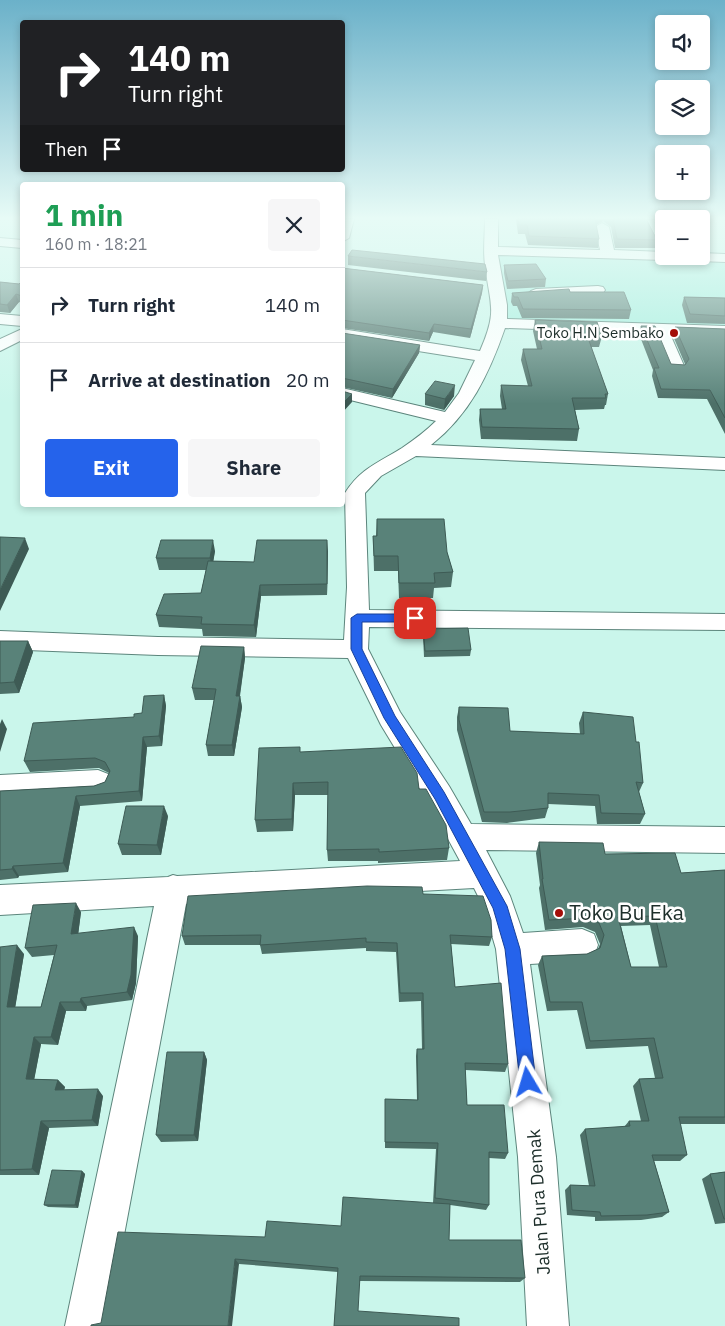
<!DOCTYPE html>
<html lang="en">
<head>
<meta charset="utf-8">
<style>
  :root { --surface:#fff; --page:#f6f6f7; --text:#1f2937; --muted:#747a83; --line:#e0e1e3; --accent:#2563eb }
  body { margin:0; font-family:"IBM Plex Sans",sans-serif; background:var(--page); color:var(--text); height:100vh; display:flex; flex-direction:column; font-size:19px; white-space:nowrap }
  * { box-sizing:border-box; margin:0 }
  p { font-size:16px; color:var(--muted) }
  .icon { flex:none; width:28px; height:28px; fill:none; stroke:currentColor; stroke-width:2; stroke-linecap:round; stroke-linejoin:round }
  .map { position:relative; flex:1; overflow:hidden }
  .panel { position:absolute; left:20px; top:182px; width:325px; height:325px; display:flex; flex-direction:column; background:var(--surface); border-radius:5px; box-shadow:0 2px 8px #0003 }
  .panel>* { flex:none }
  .banner { position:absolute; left:20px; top:20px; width:325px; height:152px; border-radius:5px; box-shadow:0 2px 8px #0003; background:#202124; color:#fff; overflow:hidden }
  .tools { position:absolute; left:655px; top:15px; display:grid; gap:10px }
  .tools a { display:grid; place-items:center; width:55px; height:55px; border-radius:5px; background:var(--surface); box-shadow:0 2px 8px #0003; font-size:25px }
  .pin { position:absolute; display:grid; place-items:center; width:42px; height:42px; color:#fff; margin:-21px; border-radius:10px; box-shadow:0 2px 8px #0006 }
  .me { position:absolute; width:55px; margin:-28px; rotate:353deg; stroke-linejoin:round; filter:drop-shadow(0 0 4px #0008) }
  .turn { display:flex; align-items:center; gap:18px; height:105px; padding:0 25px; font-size:22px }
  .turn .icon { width:65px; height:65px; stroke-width:2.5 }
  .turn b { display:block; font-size:35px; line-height:42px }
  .then { display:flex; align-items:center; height:48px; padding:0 25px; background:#0003; gap:10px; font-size:19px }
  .round { display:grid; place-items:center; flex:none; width:52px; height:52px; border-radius:5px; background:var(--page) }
  .head { display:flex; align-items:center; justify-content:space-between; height:85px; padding:0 25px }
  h1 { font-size:30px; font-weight:700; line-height:38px; color:#1e9e55 }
  .cta { display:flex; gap:10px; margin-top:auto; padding:10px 25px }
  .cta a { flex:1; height:58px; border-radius:5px; background:var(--accent); color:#fff; font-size:20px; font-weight:700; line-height:58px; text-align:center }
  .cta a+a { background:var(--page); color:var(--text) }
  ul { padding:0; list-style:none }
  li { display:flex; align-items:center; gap:15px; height:75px; padding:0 25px; border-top:1px solid var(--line) }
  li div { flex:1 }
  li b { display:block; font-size:19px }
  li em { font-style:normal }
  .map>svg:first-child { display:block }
  .green { fill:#a5eede }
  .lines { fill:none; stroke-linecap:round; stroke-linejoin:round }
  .minor-casing { stroke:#5c857c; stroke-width:2 }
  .minor { fill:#fff; fill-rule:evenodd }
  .wall { fill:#4d7068; fill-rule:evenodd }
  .shaded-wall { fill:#3e5b55 }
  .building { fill:#598279; stroke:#3e5b55; fill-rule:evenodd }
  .route { fill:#2563eb; stroke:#184099 }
  .poi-dot { fill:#a40e09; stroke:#fff; stroke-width:2 }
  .labels { text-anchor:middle; stroke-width:5; stroke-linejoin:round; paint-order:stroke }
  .far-poi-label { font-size:15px; fill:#1d2e2a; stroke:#fff; text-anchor:end }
  .street-label { font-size:18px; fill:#1d2e2a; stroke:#fff }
  .near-poi-label { font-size:21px; fill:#1d2e2a; stroke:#fff; text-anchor:start }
</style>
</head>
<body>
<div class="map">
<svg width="725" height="1326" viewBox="0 0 725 1326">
  <rect width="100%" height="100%" fill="#caf6eb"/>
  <path class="green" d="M493,253L725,260V326L507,322Z"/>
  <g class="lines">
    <g class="minor-casing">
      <path id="minor" d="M342,219H354L349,238L342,242Z
        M485,219H498V247L600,250L595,227L602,223L609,227L614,250L664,252V256H701V253L725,254V262L675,260L670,258L664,260L498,255L507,305V319L725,326V336L670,334L685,368L682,372L676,373L670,372L667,368L654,333L505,328C489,374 470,414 431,445L725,458V470L416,456L381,476L365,493L369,610L725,614V630L369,627L368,649L400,712L449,786L471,824L725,827V853L486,850L510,896L523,933L582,929L594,934L598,945L594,956L582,961L530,964L556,1157L569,1326H527L518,1157L496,949L484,908L474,888L186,904L107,1326H65L154,906L0,915V885L168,877L173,875L177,876L460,861L429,804L381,725L348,658L158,655L0,649V631L158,637L344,640L347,587L345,493C361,468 378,463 402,448C414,440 426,431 436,421L342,398V388L445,412L459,393L475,360L342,339V329L480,351C498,310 490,306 485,265C483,250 485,234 485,219Z
        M0,238L22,240V248L0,246Z
        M598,286L603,287L605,290L603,293L536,299L531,297L528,294L531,291L536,289Z
        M0,314L22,316V326L0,324Z
        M22,329V340L0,351V339Z
        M98,770L108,774L112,782L108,790L98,794L0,799V775Z"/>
    </g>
    <use href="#minor" class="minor"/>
  </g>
  <path class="wall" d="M516,219H664V220H647L657,240L655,248H615L611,227L603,221L596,225L599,239L598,248L528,245L525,234H518Z
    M348,256L487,272L486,281L348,265Z
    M504,265L546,279L545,287L507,289L504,273Z
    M342,268L483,285L482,293L470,338L433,332L429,341L342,328Z
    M22,281V303L19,302L10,313L0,312V282L19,284Z
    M570,292L631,310L629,319L522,318L517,306H513L511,302L512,293Z
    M684,297L725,298V324L687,323L682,305Z
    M535,320L602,336L599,347H591L608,394L606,405H605L604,409L575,410L579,429L577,441L481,439L479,420L480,409H502L500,396L501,385L528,386L521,360L523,349H537L533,331Z
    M641,326L671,364L685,365V364L673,336L675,327L725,329V434L707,399L658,398L652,376L653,370L639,334Z
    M342,333L420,345L419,353L392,398L342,387Z
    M425,394L454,396L444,410L425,405Z
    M377,519L447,552L453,572L451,587L434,588L433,598H399L398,571H374L373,536H376Z
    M215,551L213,561L254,562L328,551L327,595L261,596L256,637L203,636L202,629L159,627L156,615L201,593L206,570H159L156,558Z
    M423,629L471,650L470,656L424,657L423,635Z
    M0,641H28L33,652L19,693L0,694Z
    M244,647L245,658L240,696L242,707L234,756H208L206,745L214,700H195L192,688Z
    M164,695L166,706L162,746L147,747L142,801L80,806L68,872L19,876L18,878L0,880V791L94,786L105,782L109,773L99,768L30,772L24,761L134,717L142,713Z
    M459,707L510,731L580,734L579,723L583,712L636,742L643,783L639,792L645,814L640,824H597L595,806L548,804V808L545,818L507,823L482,822L457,730V717Z
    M300,747V752L419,789L449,848L447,860L378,863V861H328L327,850L328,795H295L293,831L257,832L255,820Z
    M168,816L161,855H122L118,844Z
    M539,842L605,854L681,873L725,870V1124H680L687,1155L680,1161H654L669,1212L662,1217L641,1220L595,1221V1217L567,1215L565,1190L570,1185L589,1186L580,1135L585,1129L624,1127L629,1121H641L633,1086L639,1079L655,1078L648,1046L586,1049L577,1010L547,1011L538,965L542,956L587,954L598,949L600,944L595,932L583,927L545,930L539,888L540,885L536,853ZM650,925L659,967H631L621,926Z
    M423,894L492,937L489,946L451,944L455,987L508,1064L505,1072L465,1070L467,1105L508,1153L505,1159L489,1158V1205L486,1210L450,1205L449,1240L525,1278L520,1282L360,1281L334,1326L338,1272L239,1264L101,1323L265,1237L341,1226L433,1203L436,1149L385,1148V1099L417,1100L416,1056L417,1049H422L421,1001L399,1002L396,952L366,951V948L262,954L260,945H185L182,936Z
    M81,912L78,934L138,936L136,983L132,1000L87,1006L86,1011H66L58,1045L41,1044L34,1079L58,1080L65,1087L64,1090L103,1096L98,1126L49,1128L39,1175H0V947L24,954L15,1007H41L54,955L32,957L25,948Z
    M204,1052L207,1060L198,1141L161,1142L156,1135Z
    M82,1171L85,1174L78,1208L48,1207L44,1205Z
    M725,1172V1223L715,1224L702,1179L710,1174Z"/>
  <path class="shaded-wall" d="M595,219H603V221L593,226Z
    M483,285L482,293L470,338L471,329Z
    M16,294L19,302L10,313L7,305Z
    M434,324L433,332L429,341V333Z
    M420,345L419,353L392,398L393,389Z
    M455,385L454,396L444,410L445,399Z
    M352,394V402L342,413V404Z
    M25,538L29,549L0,611V590Z
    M213,540L215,551L212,570L210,558Z
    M327,540L328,551L327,595Z
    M260,585L261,596L256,637L254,625Z
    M28,641L33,652L19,693L14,682Z
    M244,647L245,658L238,707L236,696Z
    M164,695L166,706L162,746L159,736Z
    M240,696L242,707L234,756L232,745Z
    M2,719L7,729L0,752V724Z
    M143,737L147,747L142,801L139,791Z
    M293,783L295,795L293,831L292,819Z
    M76,796L80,806L68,872L63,863Z
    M164,806L168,816L161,855L157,845Z
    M13,866L19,876L18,878L12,869Z
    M76,903L81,912L77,944L71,934Z
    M134,927L138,936L136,983L132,1000L127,992Z
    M17,945L24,954L14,1015L7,1007Z
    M81,998L87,1006L86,1011L80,1002Z
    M60,1002L66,1011L58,1045L51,1037Z
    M34,1037L41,1044L33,1086L26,1079Z
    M204,1052L207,1060L198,1141L194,1135Z
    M58,1080L65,1087L62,1097L55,1090Z
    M98,1089L103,1096L98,1126L92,1120Z
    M41,1121L49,1128L39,1175L32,1169Z
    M82,1171L85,1174L78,1208L75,1205Z
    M235,1259L239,1264L232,1326H228Z"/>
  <path class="building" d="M518,219H595L599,239L529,236L527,225H519Z
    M613,219H646L657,240L617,239Z
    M352,250L485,264L487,272L348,256Z
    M536,264L546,279L508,281L504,265Z
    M342,268L483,285L471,329L434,324L429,333L342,320Z
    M22,281V296L16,294L7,305L0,304V282L19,284Z
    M569,289L570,292H624L631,310L523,309L518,297H514L512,293Z
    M684,297L725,298V316L690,314Z
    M535,320L597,322L602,336L587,335L608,394H605L606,398H572L579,429L482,427L480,409H506L501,385L532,386L523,349H542Z
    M641,326H655L671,364L685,365L689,359L675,327L725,329V418L710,390L661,389L654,368H659Z
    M342,333L420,345L393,389L342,378Z
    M435,381L455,385L445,399L425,394Z
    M342,391L352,394L342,404Z
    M377,519H444L447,552L453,572L434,573L435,583H399L398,556H374L373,536H377Z
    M0,537L25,538L0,590Z
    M161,540H213L210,558H156Z
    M257,540H327V584L260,585L254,625L201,624L202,617L156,615L164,594L201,593L208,561L254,562Z
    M468,628L471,650L425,651L423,629Z
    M0,641H28L14,682L0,683Z
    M201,646L244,647L236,696H240L232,745H206L216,689L192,688Z
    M164,695L159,736L143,737L139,791L76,796L63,863L13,866L12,869L0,870V791L94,786L105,782L110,771L105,762L95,758L24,761L33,723L134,717V714L142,713L144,696Z
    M459,707L508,708L510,731L584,734L583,712L633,717L636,742H639L643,783L636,782L645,814L601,813L599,795L548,793V808L510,812H484L459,720Z
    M300,747V752L401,747L417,773L419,789H426L446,825L449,848L379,852V849L327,850L328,782L293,783L292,819L255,820L259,748Z
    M126,806H164L157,845L118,844Z
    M539,842L603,843L605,854L675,853L681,873L725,870V1117H679L687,1155H652L669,1212L647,1215L601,1216L600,1212L572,1210L570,1185L595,1186L585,1129L630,1126L629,1121H649L639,1079L663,1078L654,1038L590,1041L582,1002H550L542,956L587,954L600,948L604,935L599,923L587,918L549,920L542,879H543ZM655,916L667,967H631L618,917Z
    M367,886L422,887L423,894L483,896L491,920L492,937L450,935L455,987L501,983L508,1064L465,1063L467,1105H504L508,1153L489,1152V1205L435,1198L438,1143L385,1142V1099L418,1100L417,1049H424L423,993H400L397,943L366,942V938L260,945L261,935L182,936L188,896Z
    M76,903L71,934L134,927L131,975L127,992L81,998L80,1002H60L51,1037H34L26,1079L58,1080L55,1090L98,1089L92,1120L41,1121L32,1169L0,1170V947L17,945L7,1007H41L57,945L25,948L33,905Z
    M167,1052H204L194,1135H156Z
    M52,1170L82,1171L75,1205H44Z
    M725,1172V1219H724L710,1174Z
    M343,1197L450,1204L449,1240H521L525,1278L360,1276L358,1311L459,1318V1326H334L338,1268L235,1259L228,1326H91V1325L101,1323L118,1232L265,1237L267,1221L341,1226Z"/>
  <linearGradient id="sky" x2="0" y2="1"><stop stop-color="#6bb1c9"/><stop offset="0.54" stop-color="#e7fbf6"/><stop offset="1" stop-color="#e7fbf6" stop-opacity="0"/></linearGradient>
  <rect width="725" height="404" fill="url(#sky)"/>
  <path class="route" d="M357,614H415L420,618L415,622H362V649L395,716L444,792L507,906L520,949L536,1082L534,1087L528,1090L522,1087L520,1082L505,949L493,908L435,799L384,718L351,649V618Z"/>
  <g class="poi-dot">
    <circle cx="674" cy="333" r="5"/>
    <circle cx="559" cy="913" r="5"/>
  </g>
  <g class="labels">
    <g class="far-poi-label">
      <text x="664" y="338">Toko H.N Sembako</text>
    </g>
    <g class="street-label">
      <text transform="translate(539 1202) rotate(-94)" y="6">Jalan Pura Demak</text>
    </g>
    <g class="near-poi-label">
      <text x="569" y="920">Toko Bu Eka</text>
    </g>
  </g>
</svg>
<div class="tools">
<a><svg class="icon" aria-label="sound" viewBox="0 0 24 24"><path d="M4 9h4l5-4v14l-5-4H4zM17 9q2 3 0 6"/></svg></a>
<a><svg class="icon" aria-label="layers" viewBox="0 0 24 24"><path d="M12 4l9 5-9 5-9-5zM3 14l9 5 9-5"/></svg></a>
<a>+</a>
<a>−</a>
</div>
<div class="pin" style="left:415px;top:618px;background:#d93025"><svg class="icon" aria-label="arrive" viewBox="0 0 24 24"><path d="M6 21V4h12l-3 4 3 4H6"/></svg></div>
<svg class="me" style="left:528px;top:1082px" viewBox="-20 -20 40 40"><path d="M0-17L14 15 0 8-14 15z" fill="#2563eb" stroke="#fff" stroke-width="4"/></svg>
<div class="banner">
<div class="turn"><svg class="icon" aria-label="right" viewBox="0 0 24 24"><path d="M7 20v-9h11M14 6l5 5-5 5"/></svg><div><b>140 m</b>Turn right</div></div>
<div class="then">Then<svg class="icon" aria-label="arrive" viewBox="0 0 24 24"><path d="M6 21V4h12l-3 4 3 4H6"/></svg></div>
</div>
<section class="panel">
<div class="head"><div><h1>1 min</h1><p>160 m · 18:21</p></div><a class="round"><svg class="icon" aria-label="close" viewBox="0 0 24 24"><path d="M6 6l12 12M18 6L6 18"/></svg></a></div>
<ul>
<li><svg class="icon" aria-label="right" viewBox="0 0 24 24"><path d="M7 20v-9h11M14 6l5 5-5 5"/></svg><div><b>Turn right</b></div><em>140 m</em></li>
<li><svg class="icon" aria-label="arrive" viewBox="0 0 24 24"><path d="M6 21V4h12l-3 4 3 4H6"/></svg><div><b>Arrive at destination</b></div><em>20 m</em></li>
</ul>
<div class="cta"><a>Exit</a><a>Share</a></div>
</section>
</div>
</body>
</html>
